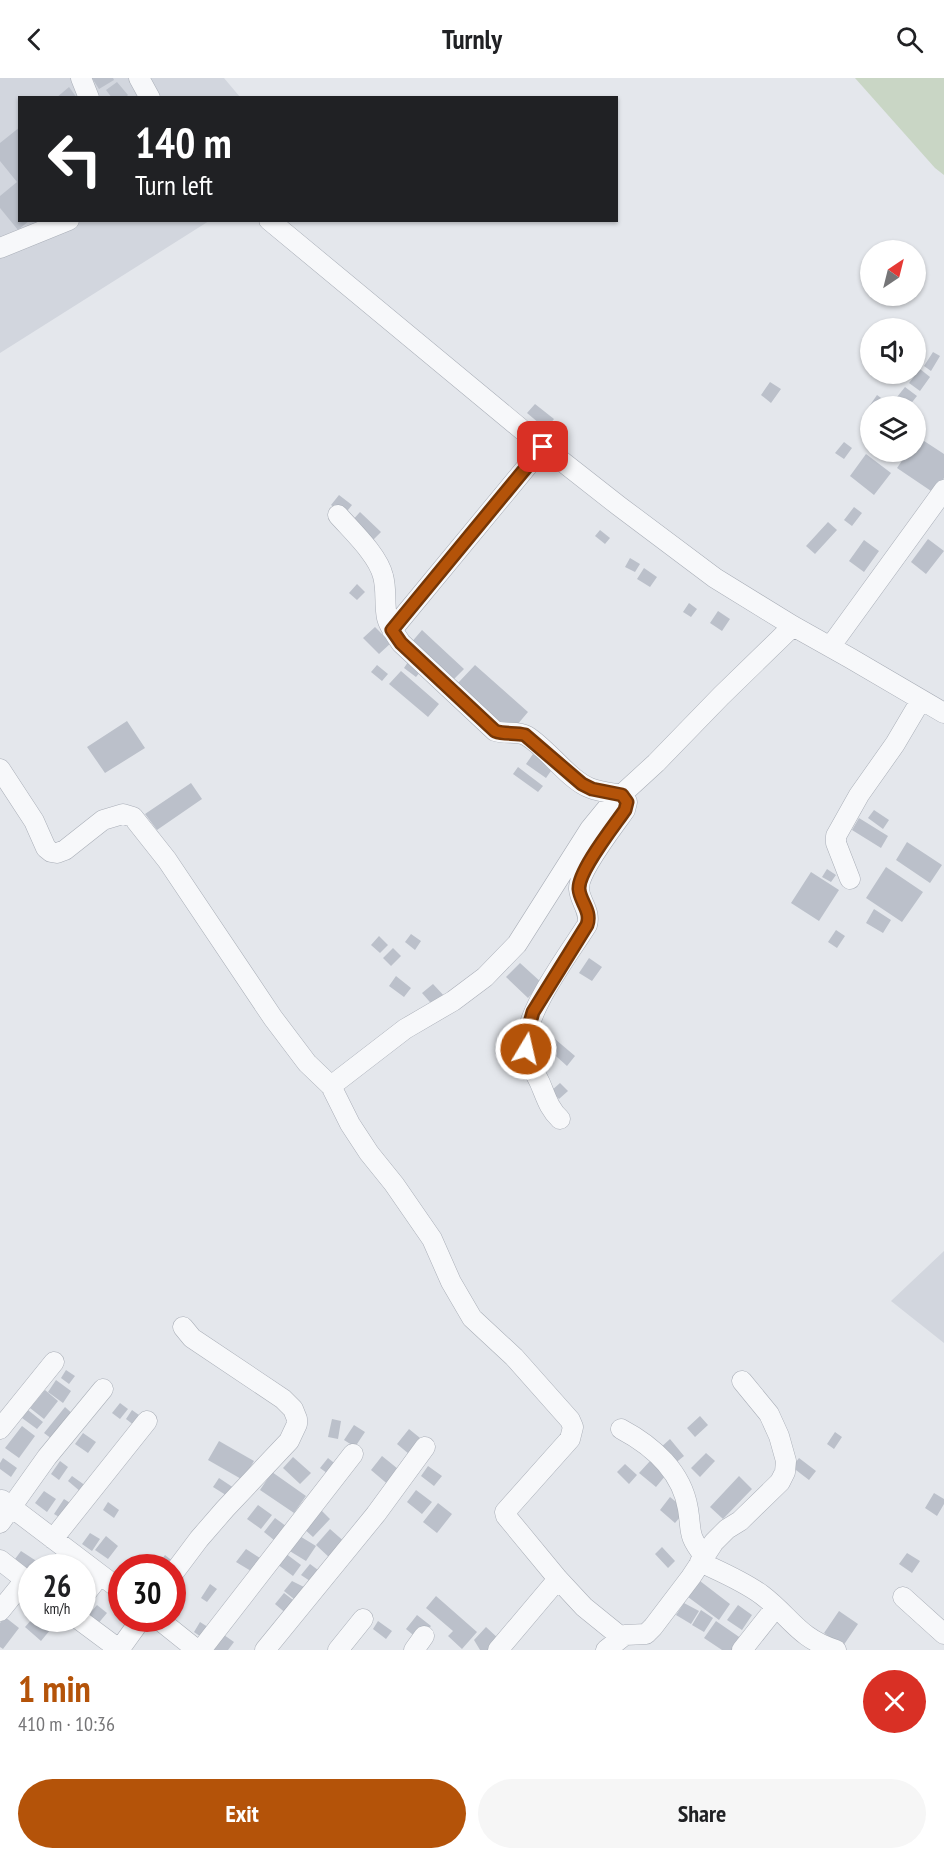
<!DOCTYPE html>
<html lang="en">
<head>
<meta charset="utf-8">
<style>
  :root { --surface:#fff; --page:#f6f6f6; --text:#202124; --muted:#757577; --accent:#b45309 }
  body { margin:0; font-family:"PT Sans Narrow",sans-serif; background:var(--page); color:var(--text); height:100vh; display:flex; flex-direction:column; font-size:22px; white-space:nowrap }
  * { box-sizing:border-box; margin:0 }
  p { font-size:20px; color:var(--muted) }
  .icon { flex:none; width:33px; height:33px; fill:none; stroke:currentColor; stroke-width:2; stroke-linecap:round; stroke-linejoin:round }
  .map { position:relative; height:1572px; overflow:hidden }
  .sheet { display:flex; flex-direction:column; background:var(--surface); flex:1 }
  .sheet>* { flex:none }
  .banner { position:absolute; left:18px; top:18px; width:600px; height:126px; border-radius:0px; box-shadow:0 2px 4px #0004; background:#202124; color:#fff; overflow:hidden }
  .needle { width:39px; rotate:35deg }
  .controls { position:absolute; left:860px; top:162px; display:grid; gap:12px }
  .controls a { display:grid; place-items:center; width:66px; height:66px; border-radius:50%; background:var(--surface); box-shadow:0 2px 4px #0004; font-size:30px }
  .speed { position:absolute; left:18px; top:1476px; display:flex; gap:12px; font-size:30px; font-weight:700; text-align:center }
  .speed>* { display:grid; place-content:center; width:78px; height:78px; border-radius:50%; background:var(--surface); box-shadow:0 2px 4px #0004; line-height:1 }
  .speed small { font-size:15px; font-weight:400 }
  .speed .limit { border:9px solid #d22; background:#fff; color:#111 }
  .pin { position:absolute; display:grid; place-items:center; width:51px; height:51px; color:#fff; margin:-26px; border-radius:12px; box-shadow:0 3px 9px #0006 }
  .me { position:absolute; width:66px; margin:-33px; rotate:9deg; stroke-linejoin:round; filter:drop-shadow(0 0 4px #0008) }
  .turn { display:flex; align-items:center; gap:21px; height:126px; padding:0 18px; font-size:27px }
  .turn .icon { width:78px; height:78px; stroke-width:2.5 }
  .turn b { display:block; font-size:42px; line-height:51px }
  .round { display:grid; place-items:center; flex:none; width:63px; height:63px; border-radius:32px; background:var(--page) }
  .overview { display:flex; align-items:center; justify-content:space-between; height:102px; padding:0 18px }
  h1 { font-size:36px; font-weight:800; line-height:45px; color:var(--accent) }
  .primary-button { display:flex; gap:12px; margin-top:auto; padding:12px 18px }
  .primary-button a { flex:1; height:69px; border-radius:36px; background:var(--accent); color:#fff; font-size:24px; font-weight:800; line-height:69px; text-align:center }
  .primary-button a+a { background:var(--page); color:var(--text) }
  header { display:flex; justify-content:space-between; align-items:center; height:78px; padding:0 18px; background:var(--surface); font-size:27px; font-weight:800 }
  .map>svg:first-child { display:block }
  .built { fill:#d2d6de }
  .green { fill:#c9d6c5 }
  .building { fill:#bbc0ca }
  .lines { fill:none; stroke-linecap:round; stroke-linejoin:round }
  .minor-casing { stroke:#a9aeb7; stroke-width:21 }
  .minor { stroke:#f7f8fa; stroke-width:20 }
  .route-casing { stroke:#753606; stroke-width:15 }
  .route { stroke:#b45309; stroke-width:10 }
</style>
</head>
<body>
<header><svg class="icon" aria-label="back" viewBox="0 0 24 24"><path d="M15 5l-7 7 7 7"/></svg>Turnly<svg class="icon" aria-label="search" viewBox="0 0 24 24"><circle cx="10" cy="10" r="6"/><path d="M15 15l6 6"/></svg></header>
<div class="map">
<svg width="944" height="1572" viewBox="0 0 944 1572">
  <rect width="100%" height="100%" fill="#e4e7ec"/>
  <path class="built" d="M0,0H224L240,19L20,20V142L209,143L0,275Z
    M944,1173V1265L891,1223Z"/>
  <path class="green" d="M855,0H944V97L935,90Z"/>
  <path class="building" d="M92,0H113L114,2L99,11Z
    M117,4L128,17L125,20H112L106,12Z
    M69,9L77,20H56Z
    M20,49V142H30L18,152L0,130V118L17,104L0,83V65Z
    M933,274L940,278L931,293L924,288Z
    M920,291L930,299L920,313L909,305Z
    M770,304L781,311L771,325L761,317Z
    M905,309L917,318L909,328H884L889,321L893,324Z
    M877,317L884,322L880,328H870V335L866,333Z
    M535,326L554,341L546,351L527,335Z
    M918,359L944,376V400L934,415L897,390L908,374H915V363Z
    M844,364L852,370L844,381L835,375Z
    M866,376L891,395L874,417L850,398Z
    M339,417L352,427L344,437L331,427Z
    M854,429L862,435L852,448L844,442Z
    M360,434L381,454L371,464L350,445Z
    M828,444L837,452L815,476L806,468Z
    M600,452L610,460L605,466L595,458Z
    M928,461L944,473L926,496L911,484Z
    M864,462L879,473L864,494L849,483Z
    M630,480L640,486L635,494L625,489Z
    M644,490L657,499L650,509L637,501Z
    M357,506L365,514L357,522L349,515Z
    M689,525L697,531L691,539L683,534Z
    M718,533L730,541L722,553L710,545Z
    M375,549L391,565L379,576L363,560Z
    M422,552L464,591L451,604L410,566Z
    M408,584L421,593L416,599L404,590Z
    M377,587L388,596L382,603L371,594Z
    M475,587L528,634L511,654L457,606Z
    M401,593L439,626L428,639L389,606Z
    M127,643L145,670L105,695L87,669Z
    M533,676L553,690L546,700L526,686Z
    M518,689L543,708L538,714L513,696Z
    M191,705L202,721L157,752L145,736Z
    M874,732L889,742L883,751L868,740Z
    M859,740L888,758L881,770L852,752Z
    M907,764L942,787L930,805L896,782Z
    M886,789L923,814L902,844L866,820Z
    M827,791L836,797L831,804L822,799Z
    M811,794L839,812L819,843L791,825Z
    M874,831L891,842L883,855L866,845Z
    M836,852L845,858L837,870L828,864Z
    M411,856L421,863L415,872L405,864Z
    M379,858L388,867L380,875L371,867Z
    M393,870L401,878L391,888L383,880Z
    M589,880L602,889L592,903L579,895Z
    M520,885L542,905L528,920L506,899Z
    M396,898L411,910L404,919L389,908Z
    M433,906L447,921L436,931L422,915Z
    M555,961L575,978L567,988L547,970Z
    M560,1005L568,1013L559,1021L551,1013Z
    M66,1292L75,1298L69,1306L61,1300Z
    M56,1302L71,1313L63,1325L48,1314Z
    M45,1312L58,1323L44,1341L30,1330Z
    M120,1325L128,1331L120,1341L112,1335Z
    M65,1329L76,1339L56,1364L44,1355Z
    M28,1332L43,1344L37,1351L22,1340Z
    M132,1332L146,1342L139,1351L126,1341Z
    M700,1338L708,1347L695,1359L687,1350Z
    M332,1341L341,1343L338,1361L328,1359Z
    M354,1347L365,1354L355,1369L344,1362Z
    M22,1348L35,1358L19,1380L5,1370Z
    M409,1351L425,1364L409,1376L397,1366Z
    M835,1354L842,1359L834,1371L827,1366Z
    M83,1355L96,1364L88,1375L75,1366Z
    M670,1361L684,1378L673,1387L659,1371Z
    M219,1363L254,1383L243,1402L208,1382Z
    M706,1375L715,1383L700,1399L691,1390Z
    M382,1378L403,1395L391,1409L371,1392Z
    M293,1379L311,1395L300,1406L283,1390Z
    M3,1380L17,1390L11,1399L0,1391V1385Z
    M328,1380L338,1388L331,1398L320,1390Z
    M799,1380L816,1393L809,1402L792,1389Z
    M60,1383L68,1389L59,1402L51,1396Z
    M650,1383L666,1397L656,1409L639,1395Z
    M625,1386L637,1397L629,1406L617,1394Z
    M428,1388L442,1398L434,1408L421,1398Z
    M272,1394L306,1418L294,1435L260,1412Z
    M72,1398L86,1408L81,1414L68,1403Z
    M739,1398L752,1411L723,1441L710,1429Z
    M219,1400L234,1410L229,1419L213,1409Z
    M416,1412L432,1424L422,1436L407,1424Z
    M44,1413L56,1421L47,1434L35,1425Z
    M934,1415L944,1421V1426L937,1438L925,1430Z
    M670,1419L686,1432L675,1445L660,1432Z
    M64,1421L75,1428L64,1442L54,1436Z
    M108,1424L119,1432L114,1440L103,1432Z
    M438,1425L452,1436L437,1455L423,1444Z
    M258,1427L272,1437L261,1451L247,1441Z
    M320,1431L330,1441L313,1459L303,1450Z
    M275,1440L290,1451L279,1466L264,1454Z
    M330,1451L347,1466L332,1482L316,1467Z
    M90,1455L100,1461L92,1473L82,1466Z
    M298,1457L316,1468L306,1483L288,1472Z
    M106,1458L118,1468L108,1481L95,1472Z
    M662,1469L675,1483L668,1490L655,1476Z
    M246,1471L260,1480L251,1493L236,1484Z
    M21,1473L41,1486L39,1490H32V1498L12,1485Z
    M285,1475L301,1487L293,1498L277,1486Z
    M907,1475L920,1483L912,1495L899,1486Z
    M165,1477L175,1485L172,1490L157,1488Z
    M310,1486L318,1492L310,1503L301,1497Z
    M292,1503L304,1509L294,1521L284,1513Z
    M700,1503L730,1526L719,1542L688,1519Z
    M210,1506L217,1511L207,1524L201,1520Z
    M284,1515L297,1525L288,1537L275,1526Z
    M436,1518L477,1554L462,1571L448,1558L453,1553L426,1530Z
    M684,1525L699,1533L691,1546L676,1537Z
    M97,1527L107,1535L96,1548L86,1540Z
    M738,1527L752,1537L742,1552L727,1542Z
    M701,1532L713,1540L704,1554L692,1547Z
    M839,1533L858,1546L843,1568L824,1555Z
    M417,1537L431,1548L419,1562L406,1551Z
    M5,1539L19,1550L3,1571L0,1569V1545Z
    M33,1540H60L41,1563L25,1549Z
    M378,1543L392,1553L386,1561L373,1551Z
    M716,1543L745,1563L738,1572H722L704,1560Z
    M200,1544L211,1551L204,1561L194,1554Z
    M486,1549L500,1562L491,1572H480L474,1562Z
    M224,1557L234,1564L228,1572H214Z"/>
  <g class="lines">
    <g class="minor-casing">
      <path id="minor" d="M81,0L89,20
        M139,0L150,20
        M269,142L526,355L619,428L715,500L793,548L850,580L944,635
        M0,170L69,142
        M338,437C352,453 378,477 383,498C387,512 384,526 387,540C389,549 396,557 401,565L495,653C506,657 517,652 527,658C548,671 569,702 590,710C600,714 612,715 623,717L627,724L625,732C614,748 578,793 579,811C580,824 591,833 587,847C569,876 522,937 526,971C527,983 535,994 540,1005C546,1019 549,1031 560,1041
        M392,552L543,369
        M830,569L944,412
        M0,691L34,743L46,770L51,774L57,775L65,772L103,742L123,736L133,739L167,782L273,940L307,985L331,1008L350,1046L369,1075L394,1106L432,1161L451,1204L472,1240L514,1279L570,1342L573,1349L570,1361L505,1434L506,1438L558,1501L584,1529L621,1559
        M850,801L836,765V758L859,717L895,666L921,622
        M331,1008L405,951L453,923L485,899L517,866L590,751L608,729L656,685L721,618L793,548
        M0,1351L54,1284
        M621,1351C653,1368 682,1394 688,1431C692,1455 687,1456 704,1478
        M2,1422L122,1513
        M0,1445L47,1379L103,1311
        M53,1461L147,1343
        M0,1482L32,1507
        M700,1484C721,1494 743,1503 762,1517C791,1539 798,1560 836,1572
        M172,1497L199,1461L225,1431L289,1363L297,1346V1341L293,1331L283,1321L192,1260L183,1249
        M903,1519L944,1556
        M82,1520L100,1497
        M0,1533L25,1502
        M77,1540L120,1572
        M157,1540L197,1572
        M119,1572L142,1540
        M201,1572L353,1376
        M265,1572L376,1436L425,1369
        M338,1572L363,1541
        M414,1572L424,1558
        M498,1572L558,1501
        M606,1572L625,1557L646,1556L653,1549L691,1499L714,1464L727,1451L740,1443L780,1404L785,1394L786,1383L779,1358L769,1336L742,1303
        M742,1572L776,1529"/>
    </g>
    <use href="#minor" class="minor"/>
  </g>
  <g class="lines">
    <g class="route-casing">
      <path id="route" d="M526,971V959L533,934L587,847C592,833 580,824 579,811C578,793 614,748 625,732L627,724L622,717L592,711L582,706L525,657C515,654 505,657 495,653L401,565L392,552L543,369"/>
    </g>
    <use href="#route" class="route"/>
  </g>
</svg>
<div class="controls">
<a><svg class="needle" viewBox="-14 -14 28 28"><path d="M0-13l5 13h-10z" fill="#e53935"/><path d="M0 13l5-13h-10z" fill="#757577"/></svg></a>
<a><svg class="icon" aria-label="sound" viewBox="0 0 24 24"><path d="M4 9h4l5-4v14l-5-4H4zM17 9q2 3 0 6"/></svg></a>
<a><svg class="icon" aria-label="layers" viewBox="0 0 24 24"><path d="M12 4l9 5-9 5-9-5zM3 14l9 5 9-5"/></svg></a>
</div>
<div class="speed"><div>26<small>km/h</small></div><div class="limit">30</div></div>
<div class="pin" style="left:543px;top:369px;background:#d93025"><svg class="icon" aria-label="arrive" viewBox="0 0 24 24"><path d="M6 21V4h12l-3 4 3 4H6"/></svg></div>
<svg class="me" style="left:526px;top:971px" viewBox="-20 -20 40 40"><circle r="17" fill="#b45309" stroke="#fff" stroke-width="3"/><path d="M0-11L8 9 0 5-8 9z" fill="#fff"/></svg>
<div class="banner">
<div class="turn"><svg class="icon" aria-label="left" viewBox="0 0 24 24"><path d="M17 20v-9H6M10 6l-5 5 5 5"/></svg><div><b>140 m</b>Turn left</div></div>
</div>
</div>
<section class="sheet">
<div class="overview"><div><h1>1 min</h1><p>410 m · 10:36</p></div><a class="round" style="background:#d93025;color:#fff"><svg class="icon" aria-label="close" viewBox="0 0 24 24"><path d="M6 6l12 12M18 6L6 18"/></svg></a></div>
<div class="primary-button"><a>Exit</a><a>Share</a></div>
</section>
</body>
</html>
